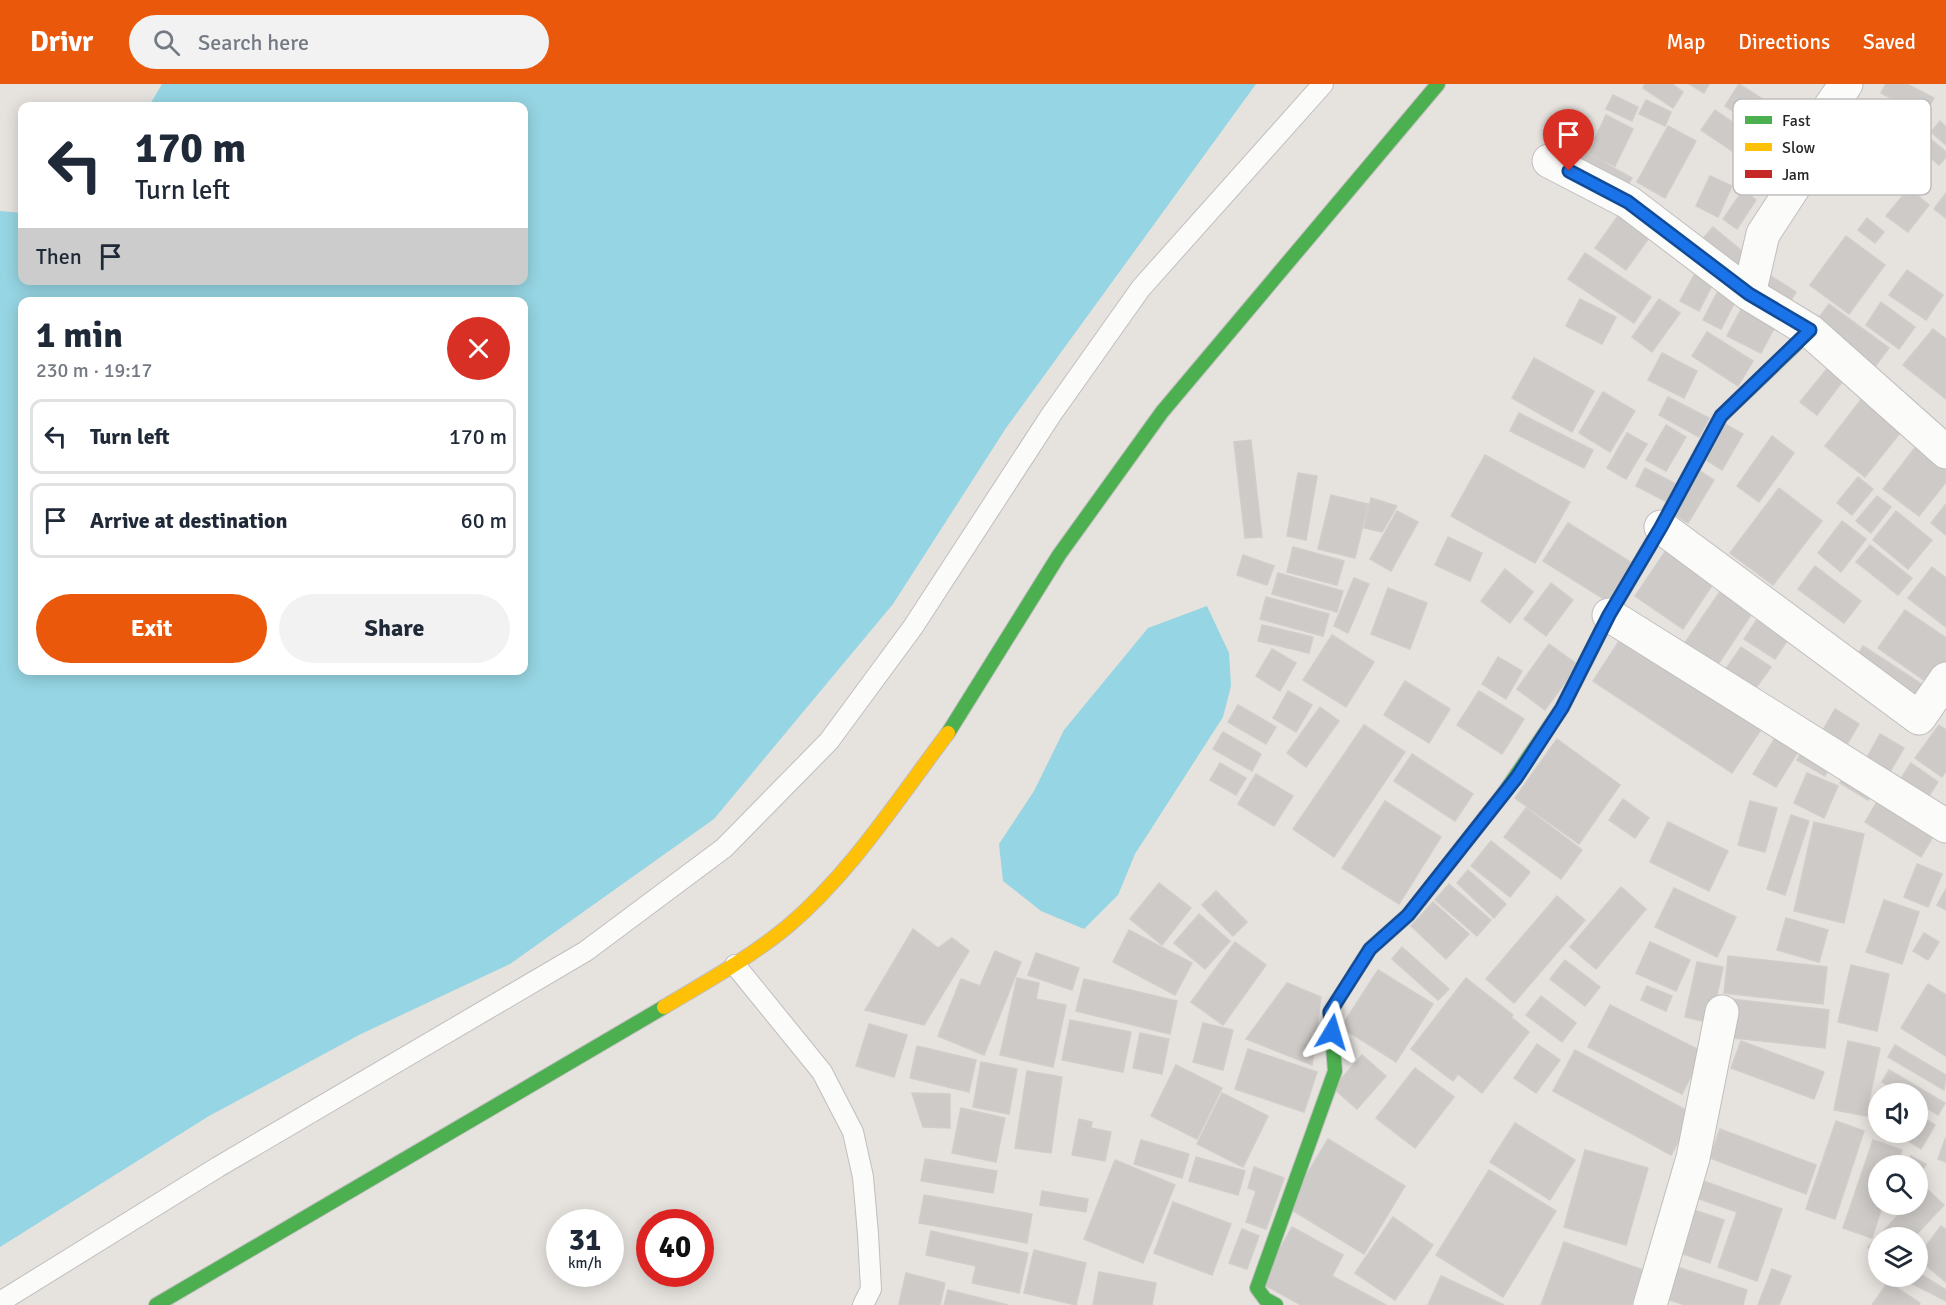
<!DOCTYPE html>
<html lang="en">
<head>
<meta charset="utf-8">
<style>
  :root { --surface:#fff; --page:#f2f2f3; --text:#1f2937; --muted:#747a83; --line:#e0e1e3; --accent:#ea580c }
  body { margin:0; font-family:Signika,sans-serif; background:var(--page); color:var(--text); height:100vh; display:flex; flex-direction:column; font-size:22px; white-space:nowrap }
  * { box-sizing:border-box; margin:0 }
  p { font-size:20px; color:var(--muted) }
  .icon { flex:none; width:33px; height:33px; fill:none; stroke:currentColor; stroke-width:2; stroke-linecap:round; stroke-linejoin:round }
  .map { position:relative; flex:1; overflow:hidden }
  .panel { position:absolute; left:18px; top:213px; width:510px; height:378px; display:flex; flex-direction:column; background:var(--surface); border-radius:12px; box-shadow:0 3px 15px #0003 }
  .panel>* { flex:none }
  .banner { position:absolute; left:18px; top:18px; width:510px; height:183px; border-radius:12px; box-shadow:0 3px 15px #0003; background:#fff; color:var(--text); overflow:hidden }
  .tools { position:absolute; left:1868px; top:999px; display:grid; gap:12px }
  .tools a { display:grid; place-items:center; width:60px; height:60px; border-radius:50%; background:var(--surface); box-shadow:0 3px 15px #0003; font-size:30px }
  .speed { position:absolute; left:546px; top:1125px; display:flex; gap:12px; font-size:30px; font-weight:700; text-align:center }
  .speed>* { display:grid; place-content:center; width:78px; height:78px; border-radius:50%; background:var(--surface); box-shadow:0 3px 15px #0003; line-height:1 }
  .speed small { font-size:15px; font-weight:400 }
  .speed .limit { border:9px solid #d22; background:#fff; color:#111 }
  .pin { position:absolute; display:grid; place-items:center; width:51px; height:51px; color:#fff; margin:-62px -26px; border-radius:50% 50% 50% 0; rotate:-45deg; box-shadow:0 0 6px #0007 }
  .pin .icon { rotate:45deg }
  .me { position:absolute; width:66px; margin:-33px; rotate:7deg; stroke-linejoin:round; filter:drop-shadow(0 0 4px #0008) }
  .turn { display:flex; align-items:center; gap:21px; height:126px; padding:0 18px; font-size:27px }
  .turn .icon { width:78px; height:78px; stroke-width:2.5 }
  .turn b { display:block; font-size:42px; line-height:51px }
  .then { display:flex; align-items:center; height:57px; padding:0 18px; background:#0003; gap:12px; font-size:22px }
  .round { display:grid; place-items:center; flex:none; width:63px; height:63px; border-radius:32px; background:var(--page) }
  .headline { display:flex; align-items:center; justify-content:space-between; height:102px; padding:0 18px }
  h1 { font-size:36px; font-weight:700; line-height:45px }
  .action { display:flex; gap:12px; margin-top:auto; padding:12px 18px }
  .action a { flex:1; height:69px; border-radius:36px; background:var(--accent); color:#fff; font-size:24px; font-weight:700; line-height:69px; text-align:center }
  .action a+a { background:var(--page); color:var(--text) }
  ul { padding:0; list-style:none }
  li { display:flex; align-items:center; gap:18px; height:75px; margin:0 12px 9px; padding:0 6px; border:3px solid var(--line); border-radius:12px }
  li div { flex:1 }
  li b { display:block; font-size:22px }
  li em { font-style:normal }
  header { display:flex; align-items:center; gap:36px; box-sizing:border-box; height:84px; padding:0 30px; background:var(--accent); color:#fff }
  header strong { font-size:28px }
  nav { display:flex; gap:33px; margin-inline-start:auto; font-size:21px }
  .search { width:420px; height:54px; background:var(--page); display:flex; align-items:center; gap:15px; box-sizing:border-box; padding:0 21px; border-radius:33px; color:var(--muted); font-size:22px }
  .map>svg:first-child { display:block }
  .water { fill:#96d5e3; fill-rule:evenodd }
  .building { fill:#cdcac7; stroke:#d1cdca; stroke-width:1.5 }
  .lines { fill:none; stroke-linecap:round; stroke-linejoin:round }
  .lane-casing { stroke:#c0bebf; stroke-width:22 }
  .street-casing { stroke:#c0bebf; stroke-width:35 }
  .fast-casing { stroke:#c0bebf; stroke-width:16 }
  .slow-casing { stroke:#c0bebf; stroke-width:16 }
  .jam-casing { stroke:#c0bebf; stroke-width:16 }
  .lane { stroke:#fbfbfa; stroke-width:20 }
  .street { stroke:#fbfbfa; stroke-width:33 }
  .fast { stroke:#4caf50; stroke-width:14 }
  .slow { stroke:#ffc107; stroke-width:14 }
  .jam { stroke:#c62828; stroke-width:14 }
  .route-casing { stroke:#114b97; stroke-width:15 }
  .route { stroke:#1a73e8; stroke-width:10 }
  .key { fill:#fff; stroke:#bebebe; stroke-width:1.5 }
  .key-label { font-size:16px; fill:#282828 }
</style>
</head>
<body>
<header>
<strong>Drivr</strong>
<div class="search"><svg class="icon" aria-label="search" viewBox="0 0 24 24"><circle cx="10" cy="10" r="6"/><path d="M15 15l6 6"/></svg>Search here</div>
<nav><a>Map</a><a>Directions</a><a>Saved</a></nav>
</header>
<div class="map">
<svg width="1946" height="1221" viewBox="0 0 1946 1221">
  <rect width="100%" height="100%" fill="#e6e2de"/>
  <path class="water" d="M162,0H1256L1006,344L893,520L714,735L510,880L361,950L209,1032L0,1163V127L22,129V196H524V22H149ZM22,218H524V586H22Z
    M1207,522L1229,569L1231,602L1223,633L1135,770L1118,811L1084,845L1041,827L1003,797L999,760L1034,707L1064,646L1148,544Z"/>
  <path class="building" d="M1645,0H1672L1683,8L1673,24L1643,4Z
    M1689,0H1709L1704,9Z
    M1739,0L1772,21L1758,43L1725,22Z
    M1886,0H1907L1934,14L1924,32L1881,9Z
    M1613,11L1638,23L1632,37L1606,25Z
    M1646,16L1671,28L1665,42L1639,30Z
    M1715,26L1760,57L1747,77L1701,46Z
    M1606,31L1633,45L1615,82L1588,69Z
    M1940,37L1946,43V61L1931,48Z
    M1668,42L1696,57L1665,114L1637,98Z
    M1927,52L1946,68V73L1939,81L1918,63Z
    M1578,64L1632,94L1625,106L1571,76Z
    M1710,92L1732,102L1718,133L1696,122Z
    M1909,104L1929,121L1908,148L1886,132Z
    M1743,106L1756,116L1737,145L1723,135Z
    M1946,109V134L1934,125Z
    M1625,122L1656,144L1626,186L1595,164Z
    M1867,134L1884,148L1875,159L1858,146Z
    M1713,143L1749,173L1736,188L1700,158Z
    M1846,152L1885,181L1849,230L1810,201Z
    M1585,169L1651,213L1634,239L1568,195Z
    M1699,182L1717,192L1699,227L1680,217Z
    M1907,186L1943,211L1926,236L1889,211Z
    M1763,187L1796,208L1787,223L1753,202Z
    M1721,201L1739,210L1721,245L1703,236Z
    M1580,215L1616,233L1602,260L1566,242Z
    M1659,215L1680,229L1652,268L1632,253Z
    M1745,218L1779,235L1761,269L1727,252Z
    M1881,218L1915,243L1899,265L1866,241Z
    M1829,220L1889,264L1874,284L1814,240Z
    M1933,245L1946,255V315L1903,281Z
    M1707,248L1753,277L1738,302L1692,272Z
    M1662,269L1697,287L1684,314L1648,296Z
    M1534,274L1594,307L1572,348L1512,314Z
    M1830,281L1846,293L1817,331L1800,318Z
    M1603,308L1635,327L1610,368L1579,349Z
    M1867,308L1907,340L1865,393L1825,362Z
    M1668,313L1709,334L1699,353L1659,331Z
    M1519,329L1593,366L1584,384L1510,347Z
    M1723,339L1743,350L1722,386L1703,374Z
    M1666,341L1686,353L1666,387L1646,376Z
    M1627,349L1647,360L1626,395L1607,384Z
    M1772,352L1794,369L1759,418L1737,402Z
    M1251,356L1262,453L1245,454L1234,358Z
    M1920,357L1946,377V398L1919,432L1883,405Z
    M1485,371L1570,418L1535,479L1451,432Z
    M1645,384L1680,402L1671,420L1636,402Z
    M1698,386L1714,396L1688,439L1672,429Z
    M1298,389L1317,392L1306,456L1287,452Z
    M1858,393L1873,405L1852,431L1837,419Z
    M1779,404L1822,437L1773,501L1730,469Z
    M1331,411L1368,420L1355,474L1318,465Z
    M1877,412L1891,423L1871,449L1856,437Z
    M1371,414L1397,422L1382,448L1364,444Z
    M1946,420V451L1931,439Z
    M1397,427L1418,438L1391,487L1370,475Z
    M1896,427L1932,456L1908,485L1873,456Z
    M1842,437L1866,455L1841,488L1818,469Z
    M1568,439L1632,479L1607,517L1543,477Z
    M1448,453L1482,469L1470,497L1435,481Z
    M1671,459L1719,491L1683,545L1635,512Z
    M1870,461L1912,494L1898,511L1856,478Z
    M1293,463L1344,477L1337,501L1287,488Z
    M1243,471L1274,482L1267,501L1237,491Z
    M1815,482L1861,517L1844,539L1798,505Z
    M1932,483L1946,494V543L1908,514Z
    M1505,485L1533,508L1510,539L1481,517Z
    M1278,489L1343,507L1337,528L1272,510Z
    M1354,494L1369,500L1348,549L1334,542Z
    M1551,499L1573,516L1546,552L1524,535Z
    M1388,504L1427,519L1410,565L1371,550Z
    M1721,506L1753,528L1715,585L1682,563Z
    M1266,513L1329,530L1323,552L1260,535Z
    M1905,526L1946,554V579L1931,601L1878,564Z
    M1760,531L1791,551L1775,575L1744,555Z
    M1262,541L1313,553L1309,569L1258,557Z
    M1332,551L1374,578L1346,623L1303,596Z
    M1623,551L1762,644L1732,689L1593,597Z
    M1549,560L1578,581L1545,626L1517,605Z
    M1863,562L1923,601L1913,617L1853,578Z
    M1741,563L1771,583L1750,612L1721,592Z
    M1272,565L1296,579L1280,607L1256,592Z
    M1498,573L1522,587L1506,615L1482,600Z
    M1405,597L1450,625L1429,659L1384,631Z
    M1288,607L1312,621L1296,648L1273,634Z
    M1479,607L1524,635L1502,670L1457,641Z
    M1238,621L1276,643L1266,660L1228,638Z
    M1320,623L1339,637L1306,683L1287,669Z
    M1835,625L1859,640L1843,667L1819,653Z
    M1364,641L1405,668L1334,773L1293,745Z
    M1939,641L1946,646V687L1942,693L1915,674Z
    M1223,648L1261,670L1252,687L1213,665Z
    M1880,650L1904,664L1888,691L1865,677Z
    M1776,652L1799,666L1776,703L1753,690Z
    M1557,655L1620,701L1579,760L1515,714Z
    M1805,661L1833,677L1825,692L1797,676Z
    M1412,670L1473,710L1455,737L1394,697Z
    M1220,679L1246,694L1236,711L1210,696Z
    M1911,679L1938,698L1925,718L1898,699Z
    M1849,685L1877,701L1868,716L1840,699Z
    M1807,689L1838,702L1824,734L1794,719Z
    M1256,690L1293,712L1274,742L1238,720Z
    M1881,711L1937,746L1921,773L1865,738Z
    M1623,715L1649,734L1635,754L1609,736Z
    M1385,717L1441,753L1399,820L1342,784Z
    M1750,717L1777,724L1765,768L1738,761Z
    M1526,724L1582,766L1561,795L1504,753Z
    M1791,731L1809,737L1785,811L1767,805Z
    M1668,738L1728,767L1709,807L1650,778Z
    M1814,738L1864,750L1844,839L1794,827Z
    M1491,757L1530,788L1510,813L1471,782Z
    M1917,780L1942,790L1928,823L1904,813Z
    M1468,786L1506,820L1494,834L1457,799Z
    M1159,799L1191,824L1162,861L1130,835Z
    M1449,800L1491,836L1477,852L1435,816Z
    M1621,803L1646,825L1596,885L1570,863Z
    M1674,804L1736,833L1717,873L1655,843Z
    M1946,805V826L1937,821Z
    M1216,807L1247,838L1233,852L1202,821Z
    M1557,812L1585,836L1514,919L1486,895Z
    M1884,816L1919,828L1902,880L1866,868Z
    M1433,818L1469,850L1446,875L1411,842Z
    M1199,830L1230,857L1205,885L1174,859Z
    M1786,834L1828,846L1819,878L1777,866Z
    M913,845L938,864L952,854L969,867L924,941L865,926Z
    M1129,846L1192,879L1175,911L1113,878Z
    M1924,849L1939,858L1928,876L1913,867Z
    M1235,858L1266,881L1223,941L1191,918Z
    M1650,858L1690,876L1676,907L1636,889Z
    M1402,863L1449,905L1438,916L1392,875Z
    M995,867L1021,878L984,971L938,952L961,895L980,902Z
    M1036,869L1079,884L1072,906L1028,891Z
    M1728,872L1827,883L1823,920L1724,909Z
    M1565,876L1600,903L1585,922L1550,895Z
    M1697,878L1723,883L1711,939L1685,933Z
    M1851,881L1889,890L1877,947L1838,938Z
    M1378,886L1433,920L1396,978L1341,943Z
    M1017,894L1039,899L1036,915L1066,921L1053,983L1000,971Z
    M1466,894L1513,931L1511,933L1529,948L1482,1009L1458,990L1453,997L1411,965Z
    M1084,895L1177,917L1170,950L1076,927Z
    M1287,899L1321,913L1312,981L1246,955Z
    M1928,900L1946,911V972L1901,944Z
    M1647,902L1672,912L1666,927L1641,916Z
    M1541,912L1576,939L1562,958L1526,931Z
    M1730,915L1829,926L1825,964L1726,953Z
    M1610,921L1703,968L1682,1010L1588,963Z
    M1070,936L1131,948L1123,988L1062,976Z
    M1203,939L1233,946L1223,986L1193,978Z
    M869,940L907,951L894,993L856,982Z
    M1140,949L1169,955L1162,990L1133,984Z
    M1741,957L1824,988L1814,1015L1731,984Z
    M1848,957L1880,964L1866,1032L1834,1026Z
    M1537,960L1560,976L1536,1009L1514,994Z
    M1895,961L1946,991L1944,1006L1888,973Z
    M917,962L976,976L969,1008L910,994Z
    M1248,965L1317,988L1304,1028L1235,1005Z
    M1575,966L1693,1030L1671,1071L1553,1007Z
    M1362,971L1386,992L1357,1025L1333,1004Z
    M981,978L1017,985L1009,1030L973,1023Z
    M1176,981L1222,1004L1197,1055L1151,1032Z
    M1415,984L1454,1013L1415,1064L1376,1034Z
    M1889,986L1945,1019L1938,1031L1917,1018V1010H1902L1882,998Z
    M1027,987L1062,993L1051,1069L1015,1064Z
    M912,1009L950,1010V1044L923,1043Z
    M1222,1009L1268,1032L1243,1083L1197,1060Z
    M1878,1014V1038L1867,1031Z
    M961,1024L1005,1034L996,1078L952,1069Z
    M1917,1030L1935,1041L1921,1065L1894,1048H1917Z
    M1079,1035L1092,1038L1091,1044L1111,1048L1105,1077L1072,1071Z
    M1836,1037L1864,1047L1835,1135L1806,1125Z
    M1515,1039L1575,1076L1550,1116L1490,1078Z
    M1720,1045L1816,1081L1806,1110L1710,1074Z
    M1946,1053V1078L1938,1075Z
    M1328,1055L1405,1102L1364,1170L1287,1123Z
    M1141,1056L1189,1070L1182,1094L1134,1080Z
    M1873,1056L1902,1066L1897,1082H1878V1120H1883L1872,1154L1843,1144Z
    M1585,1066L1648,1084L1626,1161L1564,1143Z
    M1911,1072L1926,1080L1917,1097V1082H1906Z
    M1196,1073L1245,1087L1238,1111L1189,1097Z
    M925,1075L997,1087L993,1109L921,1097Z
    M1115,1076L1175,1101L1143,1179L1084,1155Z
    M1254,1083L1284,1094L1266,1145L1246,1138L1256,1107L1248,1104Z
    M1489,1086L1556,1127L1503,1213L1436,1171Z
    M1695,1094L1782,1125L1757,1197L1718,1183L1737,1128L1688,1111Z
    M1925,1103L1944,1121L1913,1154H1878V1174L1868,1163L1909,1120H1917V1112Z
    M1042,1107L1088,1115L1086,1128L1040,1121Z
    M924,1111L1032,1130L1027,1159L919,1139Z
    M1173,1118L1231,1140L1212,1191L1154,1169Z
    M1685,1123L1724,1136L1710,1179L1671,1166Z
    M1393,1133L1433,1161L1395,1216L1355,1189Z
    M1941,1142L1946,1146V1198L1917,1174Z
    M1292,1143L1343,1171L1332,1192L1386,1221H1301L1261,1199Z
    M1242,1145L1259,1152L1247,1185L1229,1179Z
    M931,1147L1028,1169L1019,1209L972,1199L976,1182L926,1171Z
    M1564,1158L1643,1186L1631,1221H1541Z
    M1034,1166L1086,1179L1076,1221L1024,1209Z
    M1668,1180L1747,1206L1743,1221H1685L1658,1212Z
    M1772,1185L1791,1192L1779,1221H1758Z
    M1099,1188L1156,1199L1152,1221H1093Z
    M1917,1188L1946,1206V1217L1897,1192H1917Z
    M906,1189L945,1199L940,1221L899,1220Z
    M1441,1192L1504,1221H1428Z
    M1888,1198L1920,1219L1919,1221H1872Z
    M948,1206L1008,1221H944Z"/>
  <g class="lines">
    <g class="lane-casing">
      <path id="lane" d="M735,881L822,988L853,1048L863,1093L868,1150L871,1205L863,1221
        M0,1218L218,1083L586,867L724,764L829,657L913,543L1051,331L1141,204L1323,0"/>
    </g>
    <g class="street-casing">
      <path id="street" d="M1549,77L1628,118L1749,210L1810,247L1946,368
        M1749,210L1763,150L1823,58L1830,23L1846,0
        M1661,443L1919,634L1946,595
        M1609,531L1946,742
        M1650,1221L1693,1074L1722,928"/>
    </g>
    <g class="fast-casing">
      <path id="fast" d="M948,649L1059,471L1162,328L1438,0
        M1504,709L1562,624L1609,531L1661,443L1721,332L1810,247
        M156,1221L664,923
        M1276,1221L1265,1215L1257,1204L1335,987L1330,928L1370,865L1408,831L1420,816"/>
    </g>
    <g class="slow-casing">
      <path id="slow" d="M664,923C706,898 749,874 787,843C851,789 898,715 948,649"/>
    </g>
    <g class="jam-casing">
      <path id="jam" d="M1420,816L1504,709"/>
    </g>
    <use href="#lane" class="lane"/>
    <use href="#street" class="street"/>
    <use href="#fast" class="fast"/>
    <use href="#slow" class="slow"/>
    <use href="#jam" class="jam"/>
  </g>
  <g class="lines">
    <g class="route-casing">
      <path id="route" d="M1332,948L1330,928L1370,865L1408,831L1517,693L1562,624L1609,531L1661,443L1721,332L1810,246L1749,210L1628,118L1569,87"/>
    </g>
    <use href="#route" class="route"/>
  </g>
  <rect x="1733" y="15" width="198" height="96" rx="9" class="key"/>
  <rect x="1745" y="32" width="27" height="8" fill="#4caf50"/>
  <rect x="1745" y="59" width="27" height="8" fill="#ffc107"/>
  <rect x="1745" y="86" width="27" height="8" fill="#c62828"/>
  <g class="key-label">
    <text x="1782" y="42">Fast</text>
    <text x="1782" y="69">Slow</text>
    <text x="1782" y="96">Jam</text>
  </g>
</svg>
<div class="tools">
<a><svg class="icon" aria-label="sound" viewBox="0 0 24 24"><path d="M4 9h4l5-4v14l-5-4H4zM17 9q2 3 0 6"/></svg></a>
<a><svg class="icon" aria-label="search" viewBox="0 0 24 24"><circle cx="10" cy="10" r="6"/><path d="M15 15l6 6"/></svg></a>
<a><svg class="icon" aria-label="layers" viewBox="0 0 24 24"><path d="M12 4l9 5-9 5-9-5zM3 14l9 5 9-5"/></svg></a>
</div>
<div class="speed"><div>31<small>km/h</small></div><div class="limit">40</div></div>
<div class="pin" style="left:1569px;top:87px;background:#d93025"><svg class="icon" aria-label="arrive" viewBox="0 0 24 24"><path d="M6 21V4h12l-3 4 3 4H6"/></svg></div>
<svg class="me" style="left:1332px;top:948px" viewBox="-20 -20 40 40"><path d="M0-17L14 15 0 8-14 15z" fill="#1a73e8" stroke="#fff" stroke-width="4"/></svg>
<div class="banner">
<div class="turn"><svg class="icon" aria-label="left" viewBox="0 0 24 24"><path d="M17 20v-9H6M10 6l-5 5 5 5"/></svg><div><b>170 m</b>Turn left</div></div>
<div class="then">Then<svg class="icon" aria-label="arrive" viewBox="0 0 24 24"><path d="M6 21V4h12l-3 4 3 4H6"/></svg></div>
</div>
<section class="panel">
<div class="headline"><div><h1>1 min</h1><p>230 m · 19:17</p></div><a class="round" style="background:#d93025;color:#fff"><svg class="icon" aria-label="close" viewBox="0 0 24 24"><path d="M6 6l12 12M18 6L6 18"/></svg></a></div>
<ul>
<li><svg class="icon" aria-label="left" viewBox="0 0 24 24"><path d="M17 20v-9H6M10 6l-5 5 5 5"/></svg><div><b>Turn left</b></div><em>170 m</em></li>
<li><svg class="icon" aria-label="arrive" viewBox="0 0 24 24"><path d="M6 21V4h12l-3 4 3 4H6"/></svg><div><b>Arrive at destination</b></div><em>60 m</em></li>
</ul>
<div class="action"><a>Exit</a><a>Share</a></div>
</section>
</div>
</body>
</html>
